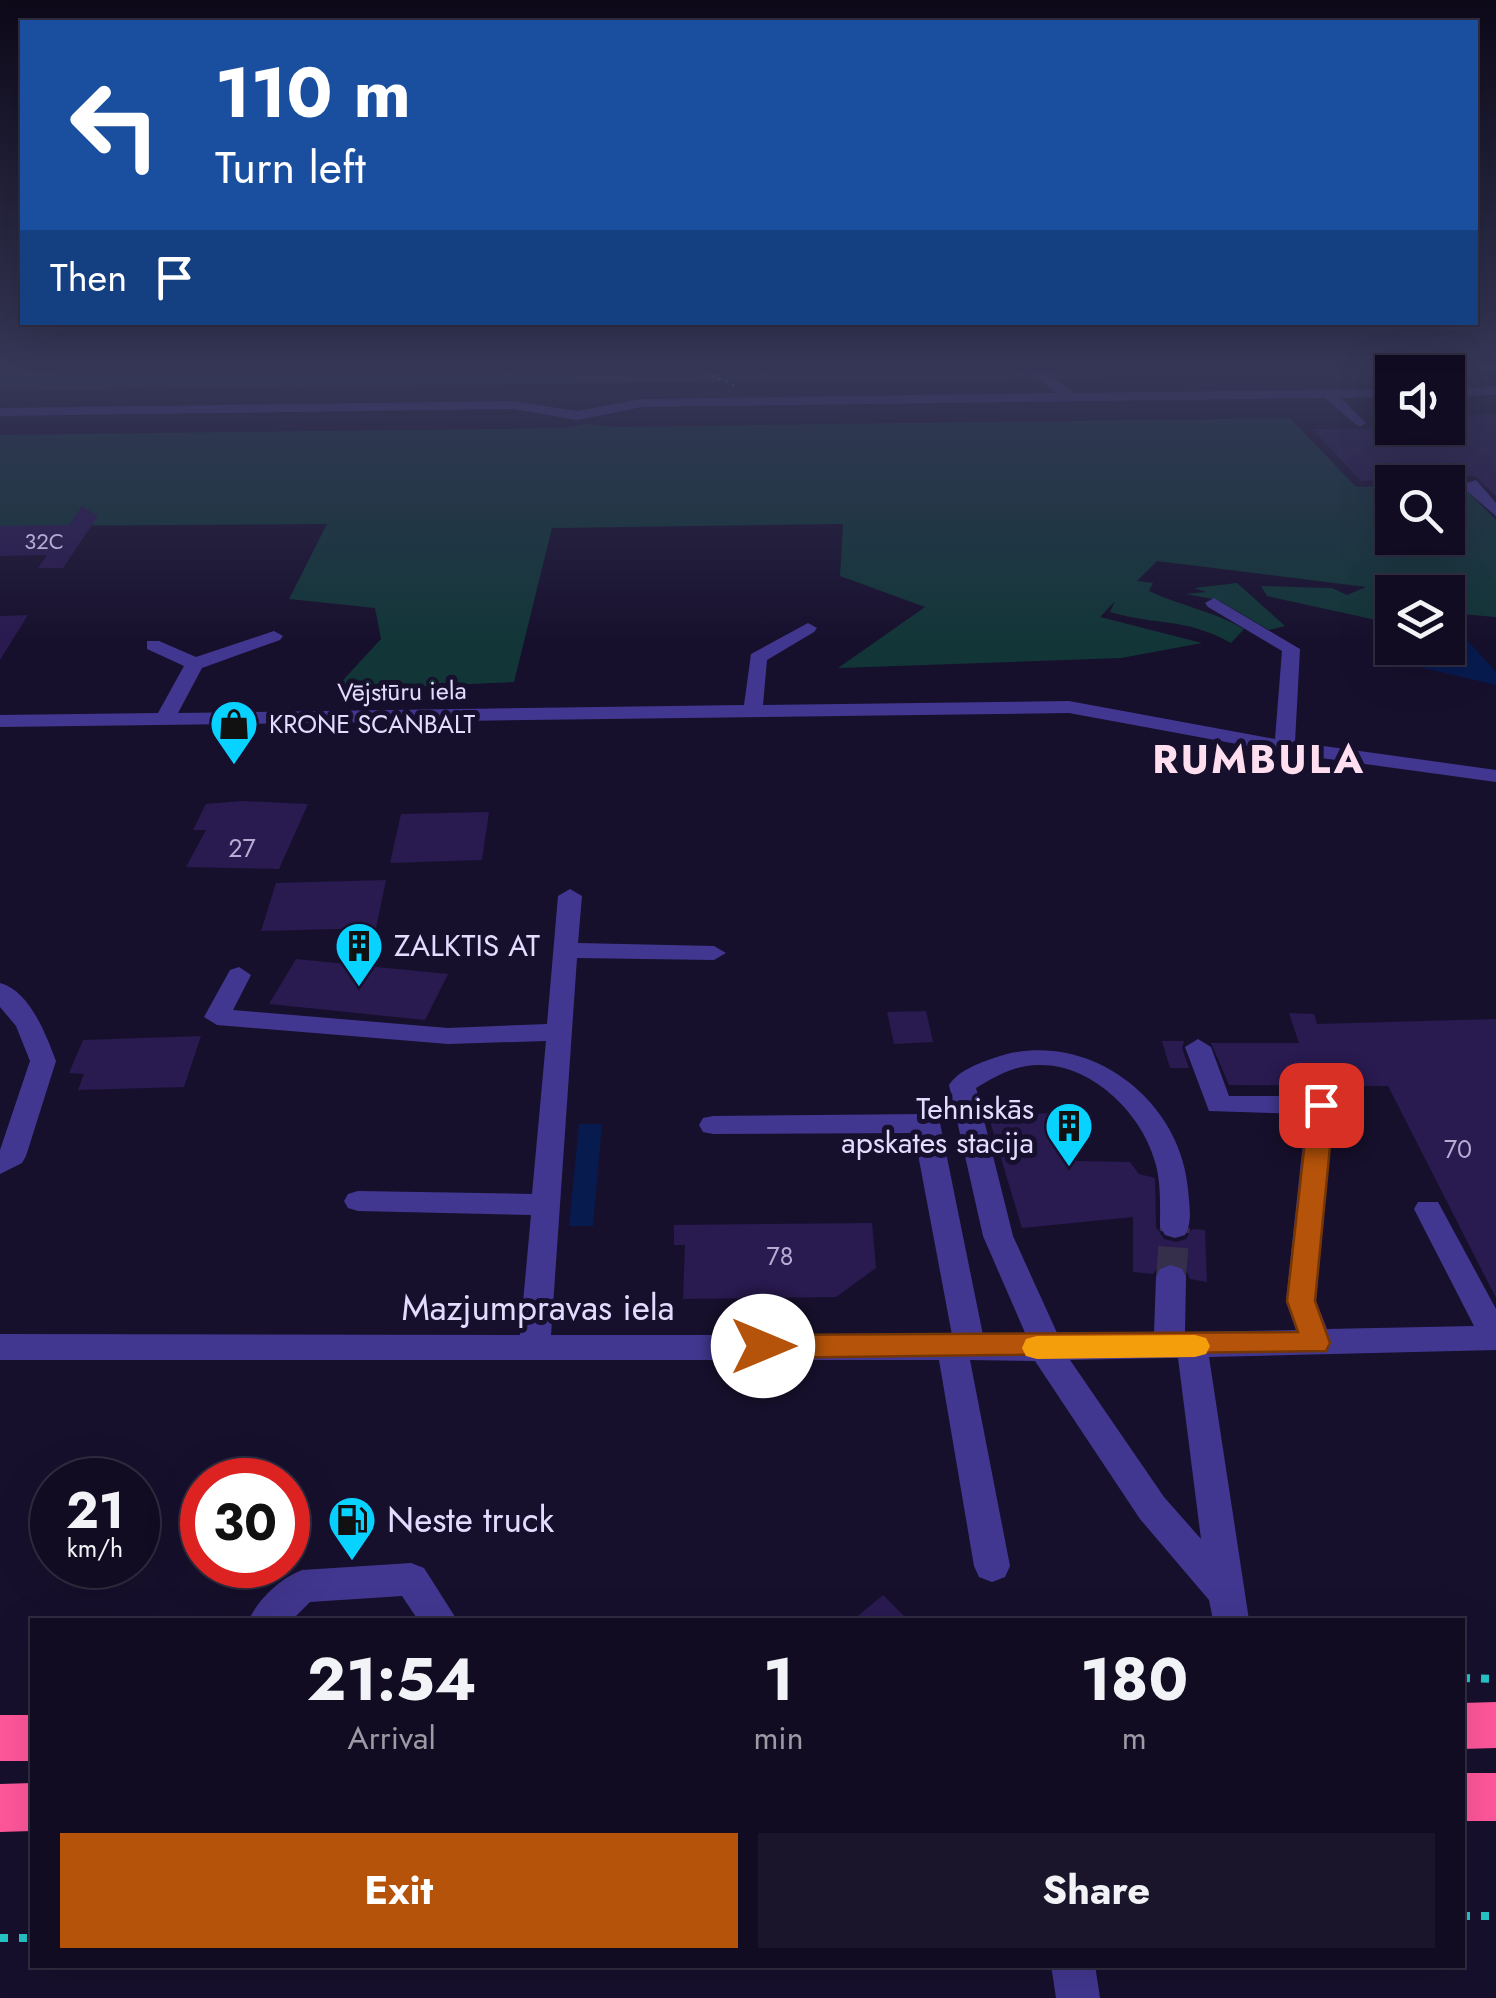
<!DOCTYPE html>
<html lang="en">
<head>
<meta charset="utf-8">
<style>
  :root { --surface:#110c22; --page:#1a152a; --text:#f1f3f6; --muted:#9c9ba5; --line:#302c40; --accent:#b45309 }
  body { margin:0; font-family:Jost,sans-serif; background:var(--page); color:var(--text); height:100vh; display:flex; flex-direction:column; font-size:38px; white-space:nowrap }
  * { box-sizing:border-box; margin:0 }
  p { font-size:32px; color:var(--muted) }
  .icon { flex:none; width:55px; height:55px; fill:none; stroke:currentColor; stroke-width:2; stroke-linecap:round; stroke-linejoin:round }
  .map { position:relative; flex:1; overflow:hidden }
  .side { position:absolute; left:30px; top:1618px; width:1435px; height:350px; display:flex; flex-direction:column; background:var(--surface); border-radius:0px; box-shadow:0 10px 40px #0002,0 0 0 2px var(--line) }
  .side>* { flex:none }
  .top-card { position:absolute; left:20px; top:20px; width:1458px; height:305px; border-radius:0px; box-shadow:0 10px 40px #0002,0 0 0 2px var(--line); background:#1a4fa0; color:#fff; overflow:hidden }
  .fabs { position:absolute; left:1375px; top:355px; display:grid; gap:20px }
  .fabs a { display:grid; place-items:center; width:90px; height:90px; border-radius:0px; background:var(--surface); box-shadow:0 10px 40px #0002,0 0 0 2px var(--line); font-size:50px }
  .speed { position:absolute; left:30px; top:1458px; display:flex; gap:20px; font-size:50px; font-weight:700; text-align:center }
  .speed>* { display:grid; place-content:center; width:130px; height:130px; border-radius:50%; background:var(--surface); box-shadow:0 10px 40px #0002,0 0 0 2px var(--line); line-height:1 }
  .speed small { font-size:25px; font-weight:400 }
  .speed .limit { border:15px solid #d22; background:#fff; color:#111 }
  .pin { position:absolute; display:grid; place-items:center; width:85px; height:85px; color:#fff; margin:-42px; border-radius:20px; box-shadow:0 5px 15px #0006 }
  .me { position:absolute; width:110px; margin:-55px; rotate:90deg; stroke-linejoin:round; filter:drop-shadow(0 0 8px #0008) }
  .turn { display:flex; align-items:center; gap:35px; height:210px; padding:0 30px; font-size:45px }
  .turn .icon { width:130px; height:130px; stroke-width:2.5 }
  .turn b { display:block; font-size:70px; line-height:85px }
  .then { display:flex; align-items:center; height:95px; padding:0 30px; background:#0003; gap:20px; font-size:38px }
  .eta { display:flex; justify-content:space-evenly; align-items:center; height:170px; text-align:center }
  .eta b { font-size:60px; font-weight:700; line-height:70px }
  .button { display:flex; gap:20px; margin-top:auto; padding:20px 30px }
  .button a { flex:1; height:115px; border-radius:0px; background:var(--accent); color:#fff; font-size:40px; font-weight:700; line-height:115px; text-align:center }
  .button a+a { background:var(--page); color:var(--text) }
  .map>svg:first-child { display:block }
  .green { fill:#123638 }
  .water { fill:#071b4f }
  .building { fill:#291a50 }
  .lines { fill:none; stroke-linecap:round; stroke-linejoin:round }
  .minor-tunnel { stroke:#362f4c; stroke-width:30; stroke-dasharray:30 15; stroke-linecap:butt }
  .path-far1 { stroke:#27c4c7; stroke-width:2.5; stroke-dasharray:2.5 5; stroke-linecap:butt }
  .path { stroke:#27c4c7; stroke-width:8; stroke-dasharray:8 11; stroke-linecap:butt }
  .minor { fill:#423790; fill-rule:evenodd }
  .highway { fill:#ff579a; fill-rule:evenodd }
  .route { fill:#b45309; stroke:#753606; stroke-width:2.5 }
  .slow { fill:#f59e0b }
  .labels { text-anchor:middle; stroke-width:10; stroke-linejoin:round; paint-order:stroke }
  .far-number-label { font-size:22px; fill:#b4acd3 }
  .far-street-label { font-size:25px; fill:#e3dcff; stroke:#17102d }
  .far-poi-label { font-size:25px; fill:#e3dcff; stroke:#17102d; text-anchor:start }
  .number-label { font-size:25px; fill:#b4acd3 }
  .poi-label { font-size:30px; fill:#e3dcff; stroke:#17102d; text-anchor:start }
  .near-street-label { font-size:35px; fill:#e3dcff; stroke:#17102d }
  .near-poi-label { font-size:35px; fill:#e3dcff; stroke:#17102d; text-anchor:start }
  .district-label { font-size:40px; font-weight:bold; letter-spacing:2.5px; fill:#ffdef0; stroke:#17102d }
</style>
</head>
<body>
<div class="map">
<svg width="1496" height="1998" viewBox="0 0 1496 1998">
  <rect width="100%" height="100%" fill="#17102d"/>
  <path class="green" d="M0,364H1496V371L0,391Z
    M1290,418L1356,487L1392,486V538H1448V484L1459,483L1496,520V617L1448,613V592H1392V621L1385,622L1267,596L1261,586L1332,588L1347,595L1366,587L1157,561L1137,581L1153,583L1149,591C1181,606 1213,611 1244,629L1231,643C1185,617 1156,626 1110,612L1115,601L1100,617L1202,643L1121,658L838,668L925,607L840,576L843,524L552,528L514,682L334,690L381,639L375,608L289,599L327,524L0,526V435L566,428L586,424L613,427Z
    M1237,583L1285,626L1269,630L1218,600L1186,594L1206,592L1194,588Z"/>
  <path class="water" d="M1448,633L1468,641L1496,672V685L1398,662V655L1413,648H1448Z
    M579,1124H602L593,1226H569Z"/>
  <path class="building" d="M1496,414V496L1475,476L1361,481L1312,429L1448,428V416Z
    M82,506L98,516L63,568H38L47,555L0,556V526L69,525Z
    M28,615L0,660V616Z
    M242,801L308,804L279,869L186,867L206,830H193L206,804Z
    M489,812L482,860L390,863L401,814Z
    M386,880L376,928L261,931L276,883Z
    M296,959L448,974L425,1020L269,1004Z
    M926,1011L933,1042L894,1044L887,1012Z
    M1289,1013L1314,1014L1317,1024L1496,1019V1298L1388,1086L1229,1085L1211,1043H1299Z
    M201,1036L184,1087L78,1090L84,1074L69,1073L83,1040Z
    M1162,1041H1184L1182,1048L1189,1068H1170Z
    M1049,1113L1057,1137L1066,1136L1075,1161L1130,1162L1139,1174L1155,1178L1156,1227L1164,1239L1176,1242L1186,1239L1192,1229L1205,1230L1207,1282L1190,1279L1185,1267L1172,1261L1159,1265L1153,1274L1133,1272V1217L1022,1228L989,1118Z
    M872,1223L876,1268L836,1297L683,1299L685,1245H674V1225Z
    M883,1595L908,1620H853Z"/>
  <g class="lines">
    <path class="minor-tunnel" d="M1171,1277L1175,1227"/>
    <path class="path-far1" d="M684,364L734,385"/>
    <path class="path" d="M1462,1678L1496,1679
      M1462,1916H1496
      M0,1938H32"/>
    <path class="minor" d="M1020,364H1034L1074,393L1392,389V397L1341,398L1366,423L1359,427L1325,398L642,407L577,420L513,409L0,416V408L513,401L577,411L641,399L1057,393Z
      M1496,387V395L1448,396V388Z
      M1476,480L1496,503V516L1460,485Z
      M1214,598L1300,649L1295,742L1496,770V782L1285,753L1069,713L0,727V715L158,713L184,666L147,649V641H159L196,657L274,631L283,636L280,640L202,668L178,713L744,705L751,654L808,623L817,628L814,632L767,660L763,705L1069,701L1275,739L1282,651L1208,607L1205,603Z
      M570,889L582,896L578,943L714,946L726,953L714,960L577,958L551,1335H952L914,1133L713,1134L703,1132L699,1125L703,1118L713,1116L926,1114L936,1116L940,1123L983,1335H1026L983,1236L949,1085C958,1071 979,1063 994,1058C1083,1026 1180,1096 1188,1189C1189,1204 1193,1222 1185,1235L1175,1238L1165,1235L1160,1227C1160,1207 1161,1185 1156,1165C1144,1116 1094,1065 1041,1065C1017,1064 996,1076 976,1088L1013,1236L1058,1335L1154,1333L1156,1277L1160,1269L1171,1265L1182,1269L1186,1277L1185,1332L1296,1330L1286,1301L1306,1114L1209,1111L1185,1047L1198,1039L1211,1047L1229,1096H1321L1331,1099L1334,1105L1316,1301L1327,1329L1474,1326L1414,1209L1418,1202H1438L1496,1309V1350L1209,1357L1249,1620H1213L1209,1600L1140,1519L1035,1361L970,1360L1010,1566L1005,1577L992,1582L979,1577L974,1566L939,1360H0V1334L520,1335L531,1215L358,1211L348,1208L344,1201L348,1194L358,1191L532,1194L546,1041L448,1044L217,1025L204,1017L230,970L239,967L251,975L233,1010L448,1028L547,1024L558,896ZM1167,1358H1178L1201,1539L1164,1497L1070,1360Z
      M0,983C30,991 46,1035 56,1061L26,1156L22,1163L0,1174V1150L30,1061L16,1026L0,1007Z
      M411,1563L424,1568L457,1620H418L402,1596L310,1602L292,1620H249C258,1599 281,1578 302,1570Z
      M1051,1965H1095L1100,1998H1056Z"/>
    <path class="highway" d="M1496,1702V1748L1462,1749V1703Z
      M0,1715H32V1761H0Z
      M1462,1773H1496V1821H1462Z
      M32,1783V1831L0,1832V1784Z"/>
  </g>
  <linearGradient id="sky" x2="0" y2="1"><stop stop-color="#0d0919"/><stop offset="0.57" stop-color="#363757"/><stop offset="1" stop-color="#363757" stop-opacity="0"/></linearGradient>
  <rect width="1496" height="643" fill="url(#sky)"/>
  <path class="route" d="M1321,1097L1334,1105L1315,1301L1330,1343L1326,1351L763,1358L753,1354L748,1346L753,1338L763,1335L1298,1332L1287,1301L1309,1105Z"/>
  <path class="slow" d="M1195,1335L1206,1338L1210,1346L1206,1354L1195,1357L1037,1359L1026,1356L1022,1348L1026,1339L1037,1336Z"/>
  <defs>
    <g id="shop-pin" transform="scale(2.5)"><path d="M0 17L-7.5 6A9.5 9.5 0 1 1 7.5 6Z" fill="#08d2ff" stroke="#17102d"/><path d="M-5-2.5h2.3a2.7 3.5 0 0 1 5.4 0H5L5.5 6h-11ZM-1.5-2.5h3a1.5 2.3 0 0 0-3 0Z" fill="#111"/></g>
    <g id="building-pin" transform="scale(2.5)"><path d="M0 17L-7.5 6A9.5 9.5 0 1 1 7.5 6Z" fill="#08d2ff" stroke="#17102d"/><path d="M-4-6H4V6H1V3H-1V6H-4ZM-2.5-4.3h1.7v1.8h-1.7ZM.8-4.3h1.7v1.8H.8ZM-2.5-1h1.7V.8h-1.7ZM.8-1h1.7V.8H.8Z" fill="#111"/></g>
    <g id="fuel-pin" transform="scale(2.5)"><path d="M0 17L-7.5 6A9.5 9.5 0 1 1 7.5 6Z" fill="#08d2ff" stroke="#17102d"/><path d="M-5.5-6h7V0h2V4h1.3V-2.5L3-4.5l.8-.8L6-3V5H2.5V1h-1V6h-7ZM-4.2-4.7v3.2H.2V-4.7Z" fill="#111"/></g>
  </defs>
  <g fill-rule="evenodd">
    <use href="#shop-pin" x="234" y="724"/>
    <use href="#building-pin" x="359" y="946"/>
    <use href="#building-pin" x="1069" y="1126"/>
    <use href="#fuel-pin" x="352" y="1520"/>
  </g>
  <g class="labels">
    <g class="far-number-label">
      <text x="44" y="549">32C</text>
    </g>
    <g class="far-street-label">
      <text transform="translate(402 691) rotate(-1)" y="9">Vējstūru iela</text>
    </g>
    <g class="far-poi-label">
      <text x="269" y="733">KRONE SCANBALT</text>
    </g>
    <g class="number-label">
      <text x="242" y="857">27</text>
      <text x="1458" y="1158">70</text>
      <text x="780" y="1265">78</text>
    </g>
    <g class="poi-label">
      <text x="394" y="956">ZALKTIS AT</text>
      <text x="1034" y="1119" text-anchor="end">Tehniskās<tspan x="1034" dy="34">apskates stacija</tspan></text>
    </g>
    <g class="near-street-label">
      <text x="538" y="1320">Mazjumpravas iela</text>
    </g>
    <g class="near-poi-label">
      <text x="387" y="1532">Neste truck</text>
    </g>
    <g class="district-label">
      <text x="1259" y="773">RUMBULA</text>
    </g>
  </g>
</svg>
<div class="fabs">
<a><svg class="icon" aria-label="sound" viewBox="0 0 24 24"><path d="M4 9h4l5-4v14l-5-4H4zM17 9q2 3 0 6"/></svg></a>
<a><svg class="icon" aria-label="search" viewBox="0 0 24 24"><circle cx="10" cy="10" r="6"/><path d="M15 15l6 6"/></svg></a>
<a><svg class="icon" aria-label="layers" viewBox="0 0 24 24"><path d="M12 4l9 5-9 5-9-5zM3 14l9 5 9-5"/></svg></a>
</div>
<div class="speed"><div>21<small>km/h</small></div><div class="limit">30</div></div>
<div class="pin" style="left:1321px;top:1105px;background:#d93025"><svg class="icon" aria-label="arrive" viewBox="0 0 24 24"><path d="M6 21V4h12l-3 4 3 4H6"/></svg></div>
<svg class="me" style="left:763px;top:1346px" viewBox="-20 -20 40 40"><circle r="19" fill="#fff"/><path d="M0-13L10 11 0 6-10 11z" fill="#b45309"/></svg>
<div class="top-card">
<div class="turn"><svg class="icon" aria-label="left" viewBox="0 0 24 24"><path d="M17 20v-9H6M10 6l-5 5 5 5"/></svg><div><b>110 m</b>Turn left</div></div>
<div class="then">Then<svg class="icon" aria-label="arrive" viewBox="0 0 24 24"><path d="M6 21V4h12l-3 4 3 4H6"/></svg></div>
</div>
<section class="side">
<div class="eta">
<div><b>21:54</b><p>Arrival</p></div>
<div><b>1</b><p>min</p></div>
<div><b>180</b><p>m</p></div>
</div>
<div class="button"><a>Exit</a><a>Share</a></div>
</section>
</div>
</body>
</html>
